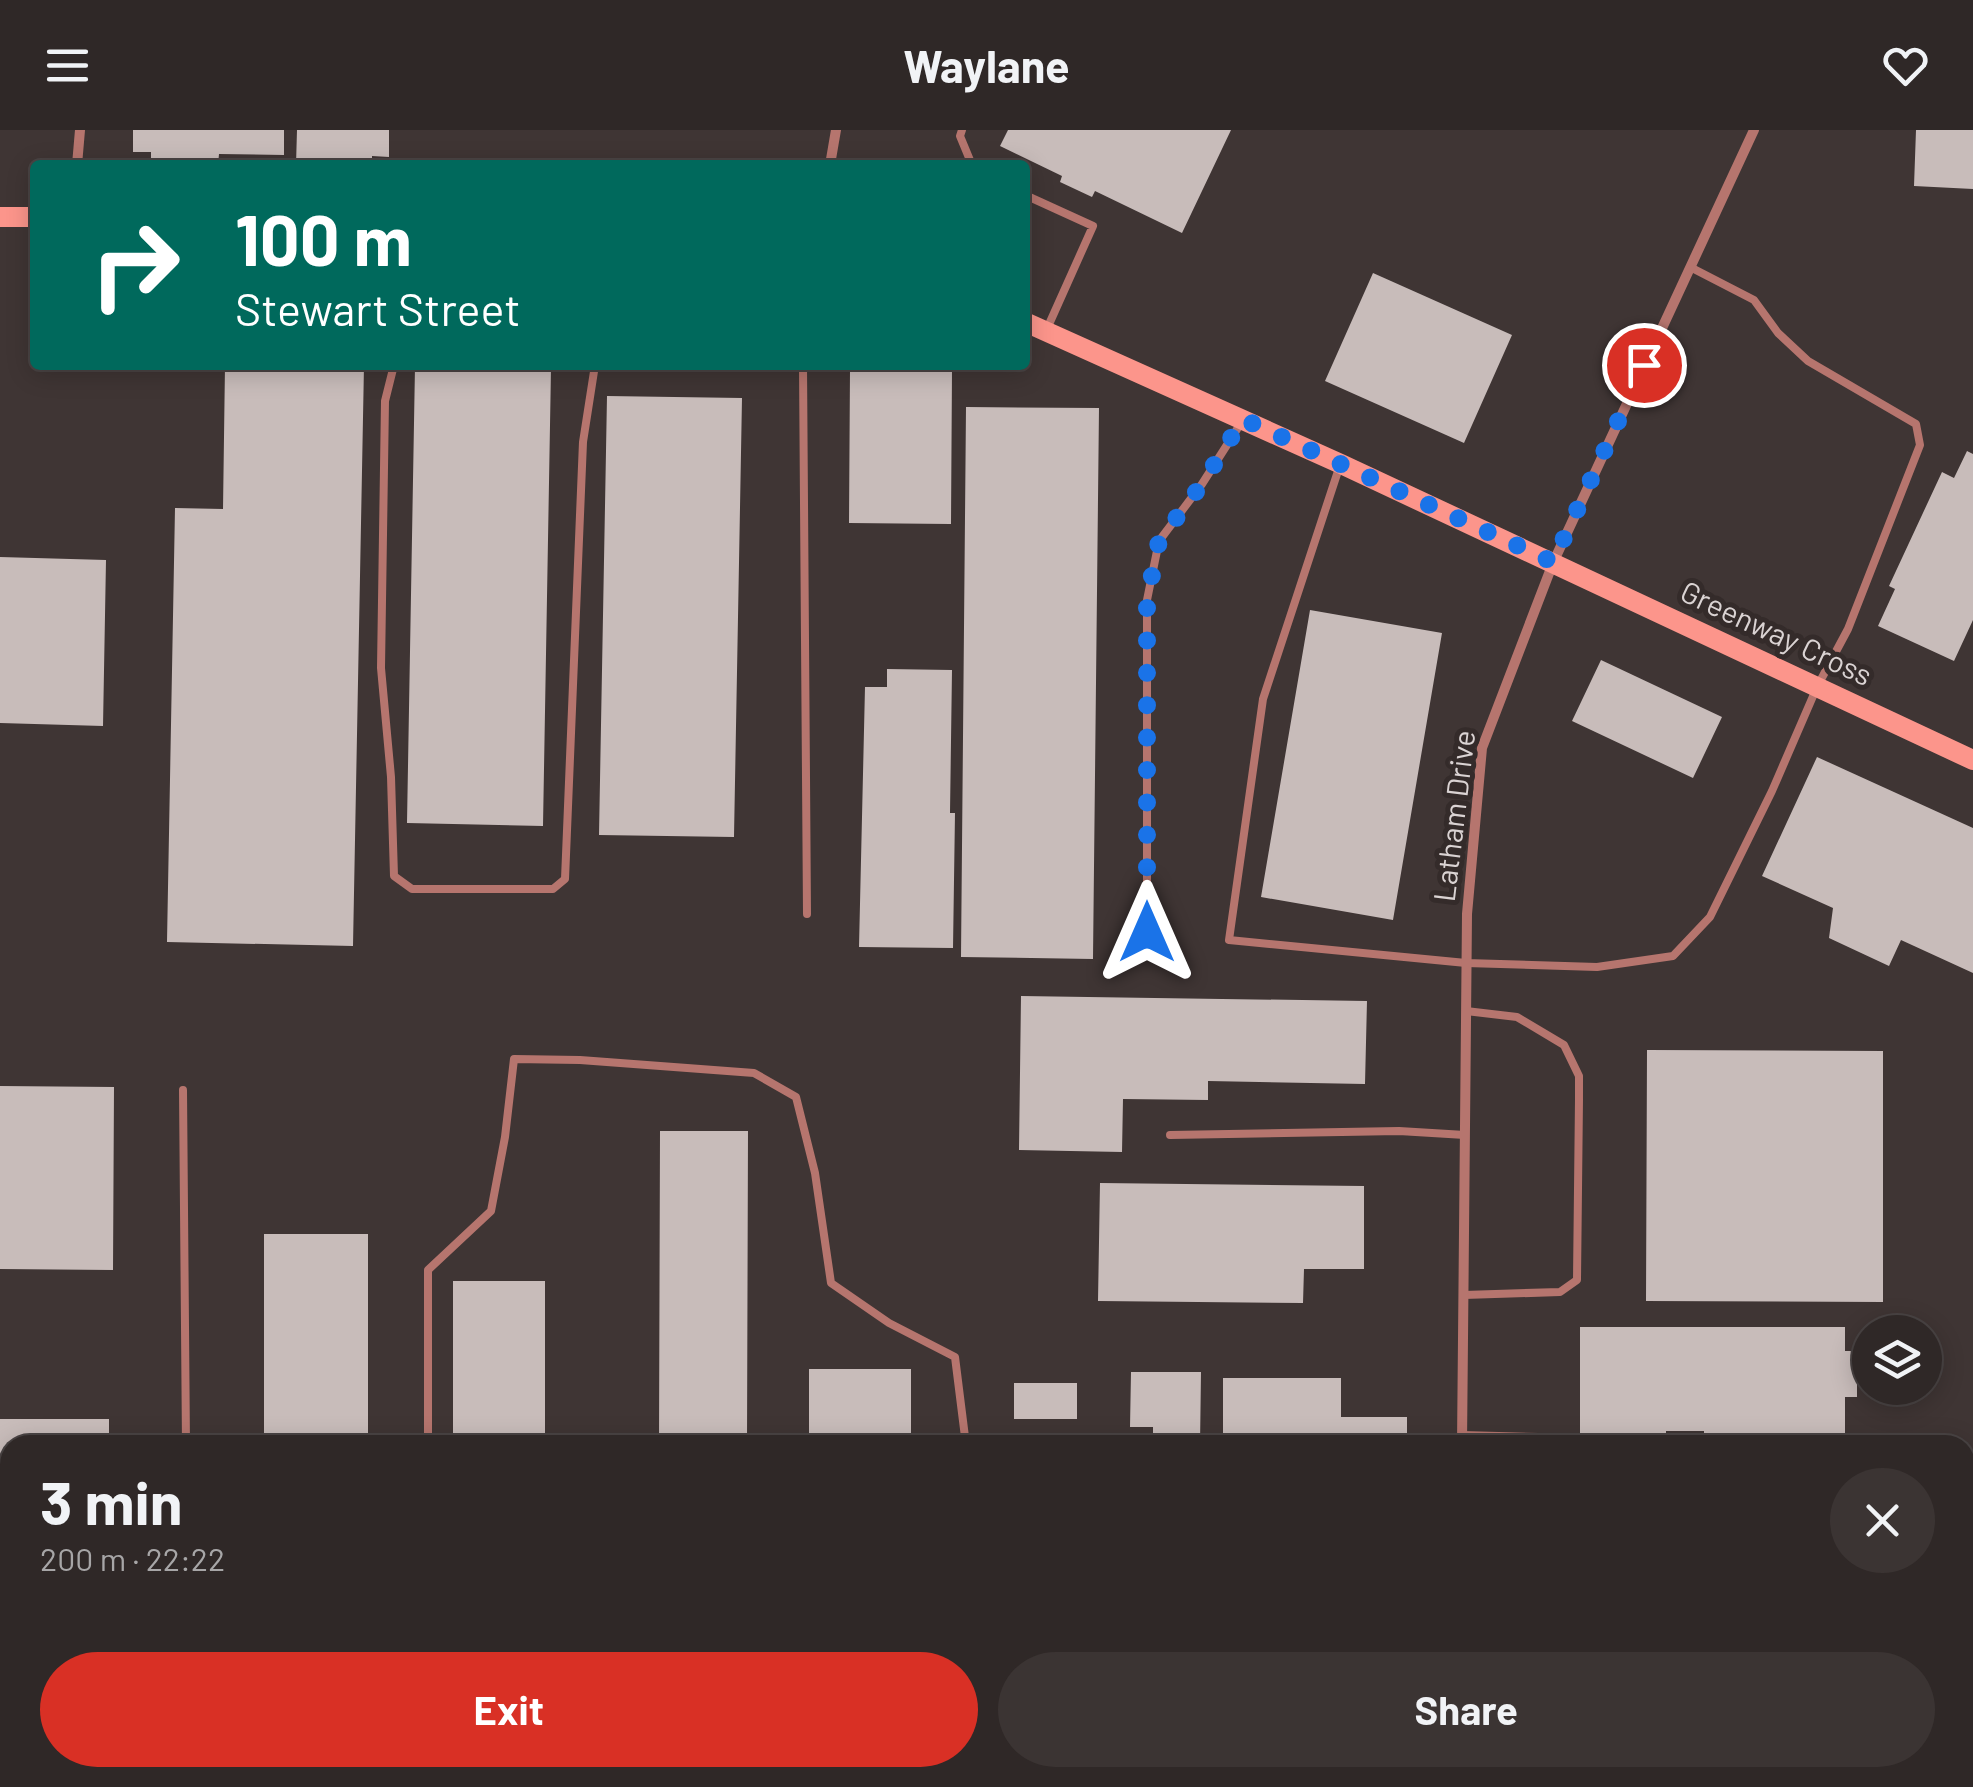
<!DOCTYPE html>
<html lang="en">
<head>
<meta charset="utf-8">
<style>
  :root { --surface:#2f2827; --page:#3b3433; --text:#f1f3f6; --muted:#a7a6a7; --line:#4a4444; --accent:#d93025 }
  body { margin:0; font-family:Barlow,sans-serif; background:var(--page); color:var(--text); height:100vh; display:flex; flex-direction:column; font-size:38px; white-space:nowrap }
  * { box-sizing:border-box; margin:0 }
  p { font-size:32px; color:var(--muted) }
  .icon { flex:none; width:55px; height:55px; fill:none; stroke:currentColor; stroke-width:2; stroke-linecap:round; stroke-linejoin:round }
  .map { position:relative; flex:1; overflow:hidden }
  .sheet { position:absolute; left:0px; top:1305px; width:1975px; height:352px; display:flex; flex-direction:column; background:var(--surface); border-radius:30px 30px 0 0; box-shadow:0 5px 25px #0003,0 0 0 2px var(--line) }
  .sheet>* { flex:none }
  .top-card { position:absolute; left:30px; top:30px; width:1000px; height:210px; border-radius:10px; box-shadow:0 5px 25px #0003,0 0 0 2px var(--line); background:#00695c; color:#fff; overflow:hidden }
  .tools { position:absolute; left:1852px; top:1185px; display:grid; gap:20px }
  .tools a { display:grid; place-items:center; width:90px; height:90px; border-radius:50%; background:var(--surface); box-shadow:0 5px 25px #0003,0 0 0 2px var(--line); font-size:50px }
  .pin { position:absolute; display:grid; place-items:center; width:85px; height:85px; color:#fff; margin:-42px; border:5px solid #fff; border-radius:50%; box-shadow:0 2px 10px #0007 }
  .me { position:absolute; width:110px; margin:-55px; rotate:0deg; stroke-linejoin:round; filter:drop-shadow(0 0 8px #0008) }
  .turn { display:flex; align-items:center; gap:35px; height:210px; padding:0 40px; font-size:45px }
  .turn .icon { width:130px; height:130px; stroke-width:2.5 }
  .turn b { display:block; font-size:70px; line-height:85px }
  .round { display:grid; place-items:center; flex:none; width:105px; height:105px; border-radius:52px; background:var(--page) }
  .head { display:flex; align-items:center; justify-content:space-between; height:170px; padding:0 40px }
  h1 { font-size:60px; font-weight:700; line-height:75px }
  .action { display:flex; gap:20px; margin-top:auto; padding:20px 40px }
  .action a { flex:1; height:115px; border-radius:60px; background:var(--accent); color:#fff; font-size:40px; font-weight:700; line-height:115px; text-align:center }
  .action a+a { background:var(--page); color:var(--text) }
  header { display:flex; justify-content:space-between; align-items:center; height:130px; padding:0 40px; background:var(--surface); font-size:45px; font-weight:700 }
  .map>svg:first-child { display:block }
  .building { fill:#c8bcba }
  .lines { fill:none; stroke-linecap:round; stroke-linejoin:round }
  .lane { stroke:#b6756e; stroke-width:8 }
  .street { stroke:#b6756e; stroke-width:10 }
  .secondary { stroke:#fc958b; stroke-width:20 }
  .route { stroke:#1a73e8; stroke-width:18; stroke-dasharray:0 32.4 }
  .labels { text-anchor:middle; stroke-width:10; stroke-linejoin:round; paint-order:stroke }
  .street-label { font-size:30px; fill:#dad3d3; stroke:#342b2a }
</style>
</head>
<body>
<header><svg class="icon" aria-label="menu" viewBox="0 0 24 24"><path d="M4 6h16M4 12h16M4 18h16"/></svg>Waylane<svg class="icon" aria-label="heart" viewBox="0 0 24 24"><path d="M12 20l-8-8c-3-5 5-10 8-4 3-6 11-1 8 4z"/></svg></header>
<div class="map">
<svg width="1973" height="1657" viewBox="0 0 1973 1657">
  <rect width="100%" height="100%" fill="#3f3534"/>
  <path class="building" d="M133,0H284V25L219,24L218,35H151V22H133Z
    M297,0H389V27L372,26V35H296Z
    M1008,0H1231L1182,103L1095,61L1092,67L1060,52L1062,46L1000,16Z
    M1916,0H1973V59L1914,56Z
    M1373,143L1512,205L1464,313L1325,251Z
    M225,235H364L353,816L167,812L175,378L223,379Z
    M415,236L551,238L543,696L407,693Z
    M850,239L952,240L951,394L849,393Z
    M607,266L742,268L734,707L599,705Z
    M966,277L1099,278L1093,829L961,827Z
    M1967,321L1973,324V490L1954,531L1878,496L1895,459L1889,456L1942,342L1954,348Z
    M0,427L106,430L103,596L0,593Z
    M1310,480L1442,503L1393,790L1261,767Z
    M1601,530L1722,587L1693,648L1572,591Z
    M887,539L952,540L950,683H955L953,818L859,817L865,557H887Z
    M1817,627L1973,698V843L1901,810L1889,836L1829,808L1833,778L1762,746Z
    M1021,866L1367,871L1365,954L1208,951V970L1123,969L1122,1022L1019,1020Z
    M1647,920L1883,921V1172L1646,1171Z
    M0,956L114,957L113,1140L0,1139Z
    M660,1001H748L747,1315H659Z
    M1100,1053L1364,1056V1139H1304L1303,1173L1098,1171Z
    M264,1104H368V1315H264Z
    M453,1151H545V1315H453Z
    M1580,1197H1845V1221H1857V1267H1845V1311H1704V1301H1666V1315H1580Z
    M809,1239H911V1315H809Z
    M1131,1242H1201L1200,1315H1153V1297H1130Z
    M1223,1248H1341V1287H1407V1315H1223Z
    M1014,1253H1077V1289H1014Z
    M0,1289H109V1315H10V1536H0Z
    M1720,1648H1876V1657H1720Z"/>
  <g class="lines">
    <path class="lane" d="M962,0L960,6L972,35
      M1025,65L1093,96L1046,201
      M394,235L385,271L381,538L391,647L394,746L412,759H553L565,749L583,312L595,235
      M803,235L807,784
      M1339,338L1263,569L1229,810L1466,833L1597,837L1673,826L1710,787L1772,661L1817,557L1848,499L1920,315L1916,294L1808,231L1778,203L1754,170L1690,137
      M1147,802V470L1159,411L1202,354L1241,293
      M183,960L186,1315
      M1170,1005L1399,1001L1465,1005
      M1464,1165L1560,1162L1577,1150L1579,969V946L1564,915L1517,887L1466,881
      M1462,1305L1538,1307L1544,1315
      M428,1315V1140L491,1081L505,1007L514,929L580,930L754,943L796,967L815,1043L831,1153L889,1193L955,1227L966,1315
      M1076,1648V1657
      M1672,1657L1676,1648"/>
    <path class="street" d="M77,35L80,0
      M830,35L836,0
      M1462,1315L1467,784L1482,618L1553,433L1754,0
      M0,1639H10
      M1225,1648L1459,1649"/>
    <path class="secondary" d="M0,87H35
      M1025,192L1341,334L1973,630"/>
  </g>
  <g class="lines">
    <path class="route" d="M1147,802V470L1159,411L1202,354L1243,289L1553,432L1644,235"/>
  </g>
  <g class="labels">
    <g class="street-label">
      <text transform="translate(1776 504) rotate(25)" y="10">Greenway Cross</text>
      <text transform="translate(1455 686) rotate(-83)" y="10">Latham Drive</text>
    </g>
  </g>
</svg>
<div class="tools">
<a><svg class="icon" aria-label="layers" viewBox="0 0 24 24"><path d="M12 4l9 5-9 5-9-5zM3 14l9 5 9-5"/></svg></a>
</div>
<div class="pin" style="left:1644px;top:235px;background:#d93025"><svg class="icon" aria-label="arrive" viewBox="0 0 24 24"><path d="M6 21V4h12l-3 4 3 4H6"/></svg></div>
<svg class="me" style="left:1147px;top:802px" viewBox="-20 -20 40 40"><path d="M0-17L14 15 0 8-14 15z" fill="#1a73e8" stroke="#fff" stroke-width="4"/></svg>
<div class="top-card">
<div class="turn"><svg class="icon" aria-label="right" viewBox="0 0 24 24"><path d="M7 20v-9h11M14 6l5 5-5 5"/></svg><div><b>100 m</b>Stewart Street</div></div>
</div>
<section class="sheet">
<div class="head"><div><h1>3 min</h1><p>200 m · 22:22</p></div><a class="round"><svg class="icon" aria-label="close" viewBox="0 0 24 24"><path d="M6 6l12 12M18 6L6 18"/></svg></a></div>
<div class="action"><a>Exit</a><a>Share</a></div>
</section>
</div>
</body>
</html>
